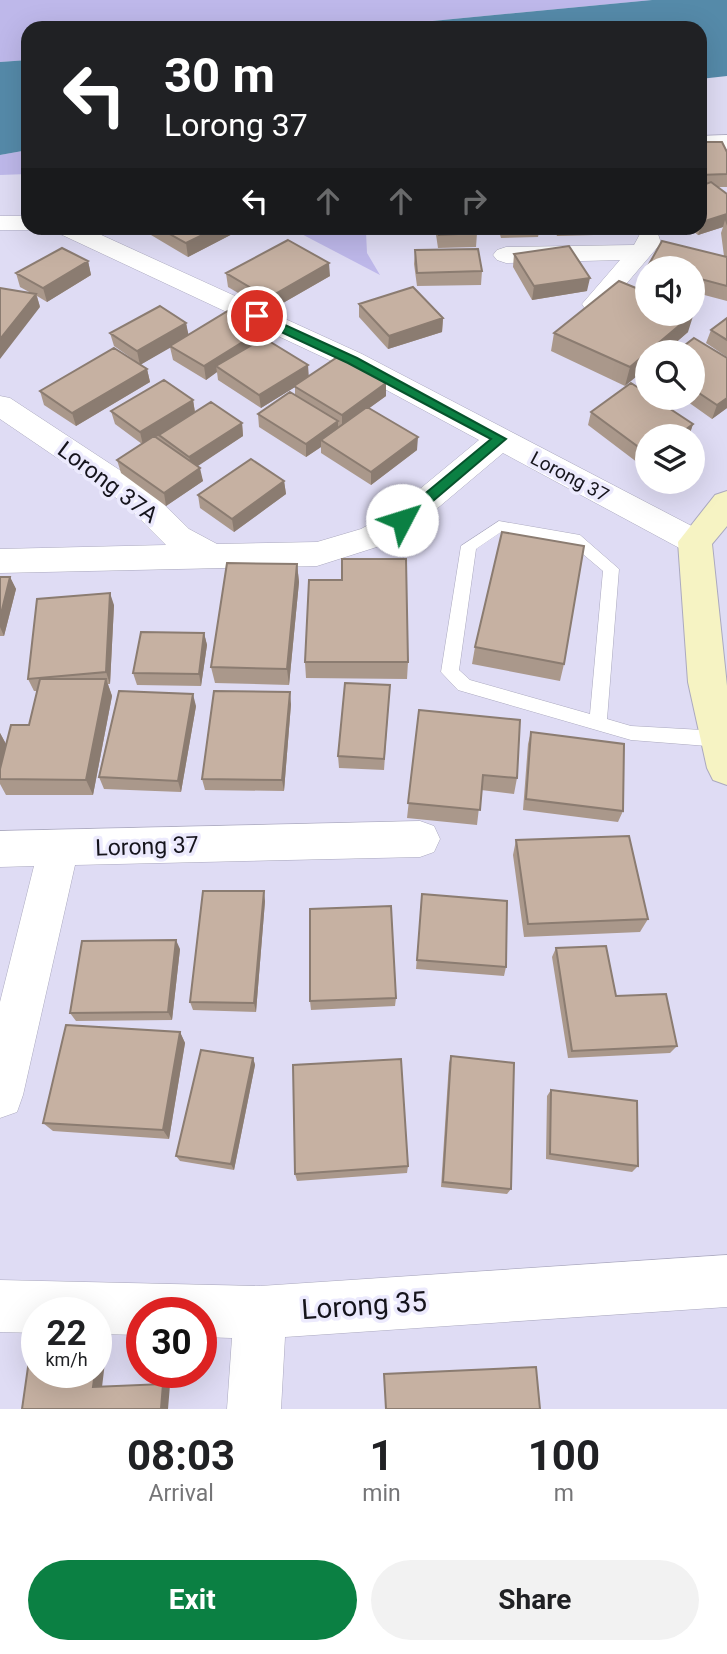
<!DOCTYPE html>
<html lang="en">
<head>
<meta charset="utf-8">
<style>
  :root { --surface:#fff; --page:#f2f2f2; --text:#202124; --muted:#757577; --accent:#0b8043 }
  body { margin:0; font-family:Roboto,sans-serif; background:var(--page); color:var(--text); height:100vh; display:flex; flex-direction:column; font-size:26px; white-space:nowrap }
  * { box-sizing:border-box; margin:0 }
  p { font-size:23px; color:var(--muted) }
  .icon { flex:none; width:38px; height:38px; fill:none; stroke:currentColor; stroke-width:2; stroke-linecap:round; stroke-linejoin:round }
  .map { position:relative; height:1409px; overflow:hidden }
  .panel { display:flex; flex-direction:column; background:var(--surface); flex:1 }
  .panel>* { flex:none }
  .guide { position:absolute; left:21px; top:21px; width:686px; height:214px; border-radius:21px; box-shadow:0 7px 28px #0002; background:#202124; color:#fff; overflow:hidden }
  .controls { position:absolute; left:635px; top:256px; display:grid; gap:14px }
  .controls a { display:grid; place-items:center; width:70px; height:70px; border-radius:50%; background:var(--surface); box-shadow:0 7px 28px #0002; font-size:35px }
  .speed { position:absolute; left:21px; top:1297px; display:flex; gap:14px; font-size:35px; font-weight:700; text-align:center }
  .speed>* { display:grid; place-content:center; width:91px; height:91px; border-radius:50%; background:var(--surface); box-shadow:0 7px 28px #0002; line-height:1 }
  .speed small { font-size:18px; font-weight:400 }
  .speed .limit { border:10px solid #d22; background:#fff; color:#111 }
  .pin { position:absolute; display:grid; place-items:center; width:60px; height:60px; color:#fff; margin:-30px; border:4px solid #fff; border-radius:50%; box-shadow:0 2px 7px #0007 }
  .me { position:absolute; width:77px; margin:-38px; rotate:50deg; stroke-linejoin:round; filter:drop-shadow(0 0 5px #0008) }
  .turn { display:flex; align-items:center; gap:24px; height:147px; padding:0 28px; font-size:32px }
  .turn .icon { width:91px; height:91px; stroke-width:2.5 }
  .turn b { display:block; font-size:49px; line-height:60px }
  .lanes { display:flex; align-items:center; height:66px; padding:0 28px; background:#0003; justify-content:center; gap:35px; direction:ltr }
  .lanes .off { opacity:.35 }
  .eta { display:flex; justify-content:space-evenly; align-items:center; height:119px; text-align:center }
  .eta b { font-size:42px; font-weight:700; line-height:49px }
  .button { display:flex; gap:14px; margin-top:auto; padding:14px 28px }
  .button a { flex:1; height:80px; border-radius:42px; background:var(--accent); color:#fff; font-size:28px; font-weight:700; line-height:80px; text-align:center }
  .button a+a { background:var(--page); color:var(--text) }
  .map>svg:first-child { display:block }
  .green { fill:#beb8ea }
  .water { fill:#558aa9 }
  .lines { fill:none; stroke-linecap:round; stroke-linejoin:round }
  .lane-casing { stroke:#aba9bf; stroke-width:1 }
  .street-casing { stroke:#aba9bf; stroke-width:1 }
  .secondary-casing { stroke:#aba9bf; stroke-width:2 }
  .lane { fill:#fff; fill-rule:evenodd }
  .street { fill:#fff; fill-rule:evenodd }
  .secondary { fill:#f6f3c3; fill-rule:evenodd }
  .wall { fill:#aa988b }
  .shaded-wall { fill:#8b7c71 }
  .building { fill:#c6b1a2; stroke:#8b7c71; stroke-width:2 }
  .route { fill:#0b8043; stroke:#07532c; stroke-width:2 }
  .labels { text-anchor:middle; stroke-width:7; stroke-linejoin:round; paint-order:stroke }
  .far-street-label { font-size:19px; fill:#15141c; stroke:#eceafd }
  .street-label { font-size:23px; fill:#15141c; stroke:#eceafd }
  .near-street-label { font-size:28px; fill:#15141c; stroke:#eceafd }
</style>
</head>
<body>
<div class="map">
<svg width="727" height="1409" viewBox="0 0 727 1409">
  <rect width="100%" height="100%" fill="#dfdcf4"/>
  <path class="green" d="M0,0H652L360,28H28V60L0,62Z
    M28,150V174L0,175V155Z
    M290,228H362L366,232L367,253L380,275Z"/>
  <path class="water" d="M652,0H727V76L700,79V28H360Z
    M28,60V150L0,155V62Z"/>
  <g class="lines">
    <g class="lane-casing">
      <path id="lane" d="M499,521L580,535L619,569L607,719L631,726L720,731L727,735L726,744L720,747L631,740L458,690L441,672L461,546ZM501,532L571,544L603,571L590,714L470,680L459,670L476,549Z"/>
    </g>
    <g class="street-casing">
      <path id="street" d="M727,135V149L700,150V136Z
        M0,216H28V228H37L28,230H0Z
        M55,228H86L362,354L707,534L711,542L707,550L695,554L683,550L503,453L414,528L383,545L317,566L0,573V549L166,545L125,504L0,419V396L10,398L147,488L189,529L217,544L317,542L361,529L392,512L479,440L342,366L58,233Z
        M649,232L658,234L661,243L604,310L595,312L586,310L582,304L620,260L506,263L497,260L493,255L497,250L506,247L634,245L640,234Z
        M420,821L434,826L440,839L434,852L420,857L75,865L23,1095L17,1112L0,1118V1002L34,866L0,867V831Z
        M727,1255V1307L285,1337L281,1409H227L232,1338L201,1337V1312H142V1335L96,1334V1312H37V1333L0,1332V1280L260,1286Z"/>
    </g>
    <g class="secondary-casing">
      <path id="secondary" d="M727,491V526L712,544L727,686V785L713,780L707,768L688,682L678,542L715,495Z"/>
    </g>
    <use href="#lane" class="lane"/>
    <use href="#street" class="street"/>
    <use href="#secondary" class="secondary"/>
  </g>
  <path class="wall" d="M700,142L727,152V187H717L727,194V256H724L721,233L723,227L698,235L689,228H700Z
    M150,228H244L188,257L151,235Z
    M435,228H476L477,233L476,247L438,248Z
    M498,228H540L538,237L501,238Z
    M554,228H596L594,235L557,236Z
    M415,250L482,271L481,285L417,286L414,264Z
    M514,254L587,291L532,300L513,267Z
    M727,257V301L693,292V268H648V280L645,279L648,266Z
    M88,261L91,275L47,302L37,296L40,307L31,293L20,287L16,273Z
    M226,273L330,276L269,311L228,287Z
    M359,304L443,318L442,332L388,349L359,317Z
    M727,318V357L706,343L711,330Z
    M186,323L188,335L272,339L269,341L308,365V376L386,396L369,408L417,450L371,485L321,453V447L306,457L259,427L258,414L295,395V387L261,408L218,380L217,372L206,380L173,360L170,347L140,365L147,369L150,382L76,426L44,405L40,391L134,360L114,346L110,333Z
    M688,332L665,352H648L625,386L551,351L554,333Z
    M693,352L727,358V408L712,419L681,397H693Z
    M193,400L195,412L242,423L243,436L197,466L203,481L166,506L121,473L117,460L142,444L115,424L111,411Z
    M591,412L693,424L689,436H648V468L646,469L588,425Z
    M284,481L286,494L234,532L200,508L198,495Z
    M297,564L299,582L289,685L215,683L211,667Z
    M0,577H10L16,589L4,636H0Z
    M114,605L110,684H108L112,696L93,795H6L0,784V733L6,744L29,725L37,691H34L28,679Z
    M204,633L207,645L201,686L137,685L133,673Z
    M475,647L564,664L560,681L472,664Z
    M305,662H408L407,679L306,678Z
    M390,685L384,770L339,768L338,756Z
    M291,704L284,791L205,790L202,779Z
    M196,706L181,792L104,789L99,777Z
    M419,710L517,778L514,794L481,790L477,825L407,818Z
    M531,732L623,811L618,822L523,810L528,744Z
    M516,840L648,919L640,932L524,937L513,855Z
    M422,894L506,967L504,976L416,969Z
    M265,901L256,1012L193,1010L190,1002Z
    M556,948L616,996L677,1046L670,1053L568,1058L552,957Z
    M180,949L172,1020L76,1021L70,1013Z
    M396,998L395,1006L311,1010L310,1001Z
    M180,1032L185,1043L169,1139L53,1131L43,1123Z
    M451,1056L511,1189L507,1194L441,1187L449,1063Z
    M253,1058L255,1065L234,1170L180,1161L176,1156Z
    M551,1090L638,1166L632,1172L546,1159L547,1096Z
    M408,1166L407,1173L297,1181L295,1174Z"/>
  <path class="shaded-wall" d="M727,214V226L725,220L723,227L698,235L702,222Z
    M217,228H244L188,257L186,243Z
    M88,261L91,275L47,302L43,288Z
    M329,263L330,276L269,311L268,298Z
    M590,278L587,291L532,300L534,286Z
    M36,294L40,307L0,359V339Z
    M694,313L688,332L665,352H648Z
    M443,318L442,332L388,349L389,336Z
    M186,323L189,337L140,365L137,351Z
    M270,325L272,339L222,370L216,366L217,372L206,380L204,366Z
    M648,352V367L625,386L630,367Z
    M308,365L309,379L294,386L295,387L261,408L259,395Z
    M147,369L150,382L76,426L72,413Z
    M386,383V396L342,428V415Z
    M727,398V408L712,419L717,405Z
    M193,400L195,413L143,445L140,432Z
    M338,421V434L321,440V447L306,457V444Z
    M242,423L243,436L192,470L189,457Z
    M693,424L689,436H677Z
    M418,437L417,450L371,485V472Z
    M200,468L203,481L166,506L164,493Z
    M284,481L286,494L234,532L232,519Z
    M297,564L299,582L289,685L287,669Z
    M10,577L16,589L4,636L0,627V618Z
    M110,593L114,605L110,684L106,672Z
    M204,633L207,645L201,686L199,674Z
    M106,679L112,696L93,795L86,780Z
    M290,692L291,704L284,791L282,780Z
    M193,694L196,706L181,792L178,781Z
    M0,733L6,744L0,772Z
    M264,891L265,901L256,1012L254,1003Z
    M176,940L180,949L172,1020L168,1012Z
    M180,1032L185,1043L169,1139L163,1130Z
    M253,1058L255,1065L234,1170L231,1164Z
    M98,1344L107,1346L102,1387H93L95,1372H96Z
    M163,1384L170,1385L168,1409H161Z"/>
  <path class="building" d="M700,142H722L727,152V174L700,175Z
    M711,182L727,194V214L702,222L700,220V186Z
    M159,228H217L186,243Z
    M438,228H476L477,233L439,235Z
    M288,240L329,263L268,298L226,273Z
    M662,241L727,257V286L693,277V268H655L648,266Z
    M569,246L590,278L534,286L514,254Z
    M62,248L88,261L43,288L16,273Z
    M478,249L482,271L417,273L415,250Z
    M619,281L648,293V313H694L630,367L554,333Z
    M413,287L443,318L389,336L359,304Z
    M0,288L36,294L0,339Z
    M160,306L186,323L137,351L110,333Z
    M236,306L270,325L204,366L170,346Z
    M727,318V340L711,330Z
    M264,338L308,365L259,395L216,366Z
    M694,338L727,358V398L717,405L693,389V352H676Z
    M114,348L147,369L72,413L40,391Z
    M339,356L386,383L342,415L294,386Z
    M164,380L193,400L140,432L111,411Z
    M631,383L648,394V397H652L693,424L677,436H648V454L591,412Z
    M290,392L338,421L306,444L258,414Z
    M211,402L242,423L189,457L159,435Z
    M367,407L418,437L371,472L321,440Z
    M154,436L200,468L164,493L117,460Z
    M251,459L284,481L232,519L198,495Z
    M502,532L584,546L564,664L475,647Z
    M342,559H406L408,662H305L309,580H342Z
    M227,563L297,564L287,669L211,667Z
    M0,577H10L0,618Z
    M110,593L106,672L28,679L37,599Z
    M141,632L204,633L199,674L133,673Z
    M40,679H106L86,780L0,779V769L11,725H29Z
    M345,683L390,685L384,759L338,756Z
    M119,691L193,694L178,781L99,777Z
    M214,691L290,692L282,780L202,779Z
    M419,710L520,720L517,778L483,775L480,810L408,803Z
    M531,732L624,744L623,811L526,799Z
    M629,836L648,919L528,924L516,840Z
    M203,891H264L254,1003L190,1002Z
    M422,894L507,901L506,967L417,960Z
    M391,906L396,998L310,1001V909Z
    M176,940L168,1012L70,1013L82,941Z
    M606,946L616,996L666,994L677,1046L572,1051L556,948Z
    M66,1025L180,1032L163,1130L43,1123Z
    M201,1050L253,1058L231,1164L176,1156Z
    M451,1056L514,1063L511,1189L443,1182Z
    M401,1059L408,1166L295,1174L293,1065Z
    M551,1090L637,1101L638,1166L550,1154Z
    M96,1344H98L96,1361Z
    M31,1346H37V1372H95L93,1387L163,1384L161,1409H22Z
    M536,1367L540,1409H386L384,1374Z"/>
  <path class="route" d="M253,314H261L357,358L506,439L407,523H398V516L491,439L348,363L253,319Z"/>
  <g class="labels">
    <g class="far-street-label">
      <text transform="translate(570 476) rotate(28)" y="7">Lorong 37</text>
    </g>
    <g class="street-label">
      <text transform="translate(108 482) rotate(37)" y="8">Lorong 37A</text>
      <text transform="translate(147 846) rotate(-2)" y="8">Lorong 37</text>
    </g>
    <g class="near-street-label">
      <text transform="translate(364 1305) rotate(-4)" y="10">Lorong 35</text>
    </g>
  </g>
</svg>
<div class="controls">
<a><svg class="icon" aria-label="sound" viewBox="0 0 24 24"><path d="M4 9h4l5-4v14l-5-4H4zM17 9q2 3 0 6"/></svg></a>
<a><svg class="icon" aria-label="search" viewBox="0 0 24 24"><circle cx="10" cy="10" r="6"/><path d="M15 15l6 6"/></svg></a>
<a><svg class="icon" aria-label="layers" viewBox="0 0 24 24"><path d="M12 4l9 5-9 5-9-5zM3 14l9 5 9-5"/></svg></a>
</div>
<div class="speed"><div>22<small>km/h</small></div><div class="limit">30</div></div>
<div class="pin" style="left:257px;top:316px;background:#d93025"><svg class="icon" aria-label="arrive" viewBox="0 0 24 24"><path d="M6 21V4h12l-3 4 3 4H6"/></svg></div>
<svg class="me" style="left:402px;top:520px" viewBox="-20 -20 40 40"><circle r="19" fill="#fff"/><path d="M0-13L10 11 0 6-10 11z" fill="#0b8043"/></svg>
<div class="guide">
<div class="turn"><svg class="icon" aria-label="left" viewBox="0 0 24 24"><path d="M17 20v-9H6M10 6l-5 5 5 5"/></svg><div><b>30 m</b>Lorong 37</div></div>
<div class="lanes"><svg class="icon" aria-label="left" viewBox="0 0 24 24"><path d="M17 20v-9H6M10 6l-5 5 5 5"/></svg><svg class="icon off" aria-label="ahead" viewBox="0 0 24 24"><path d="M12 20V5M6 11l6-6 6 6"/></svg><svg class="icon off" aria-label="ahead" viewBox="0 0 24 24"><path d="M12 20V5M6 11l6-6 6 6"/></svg><svg class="icon off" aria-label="right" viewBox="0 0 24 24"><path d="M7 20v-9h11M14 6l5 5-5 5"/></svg></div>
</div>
</div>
<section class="panel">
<div class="eta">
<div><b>08:03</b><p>Arrival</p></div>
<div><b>1</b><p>min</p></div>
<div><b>100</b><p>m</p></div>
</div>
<div class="button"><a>Exit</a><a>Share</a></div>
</section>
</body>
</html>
